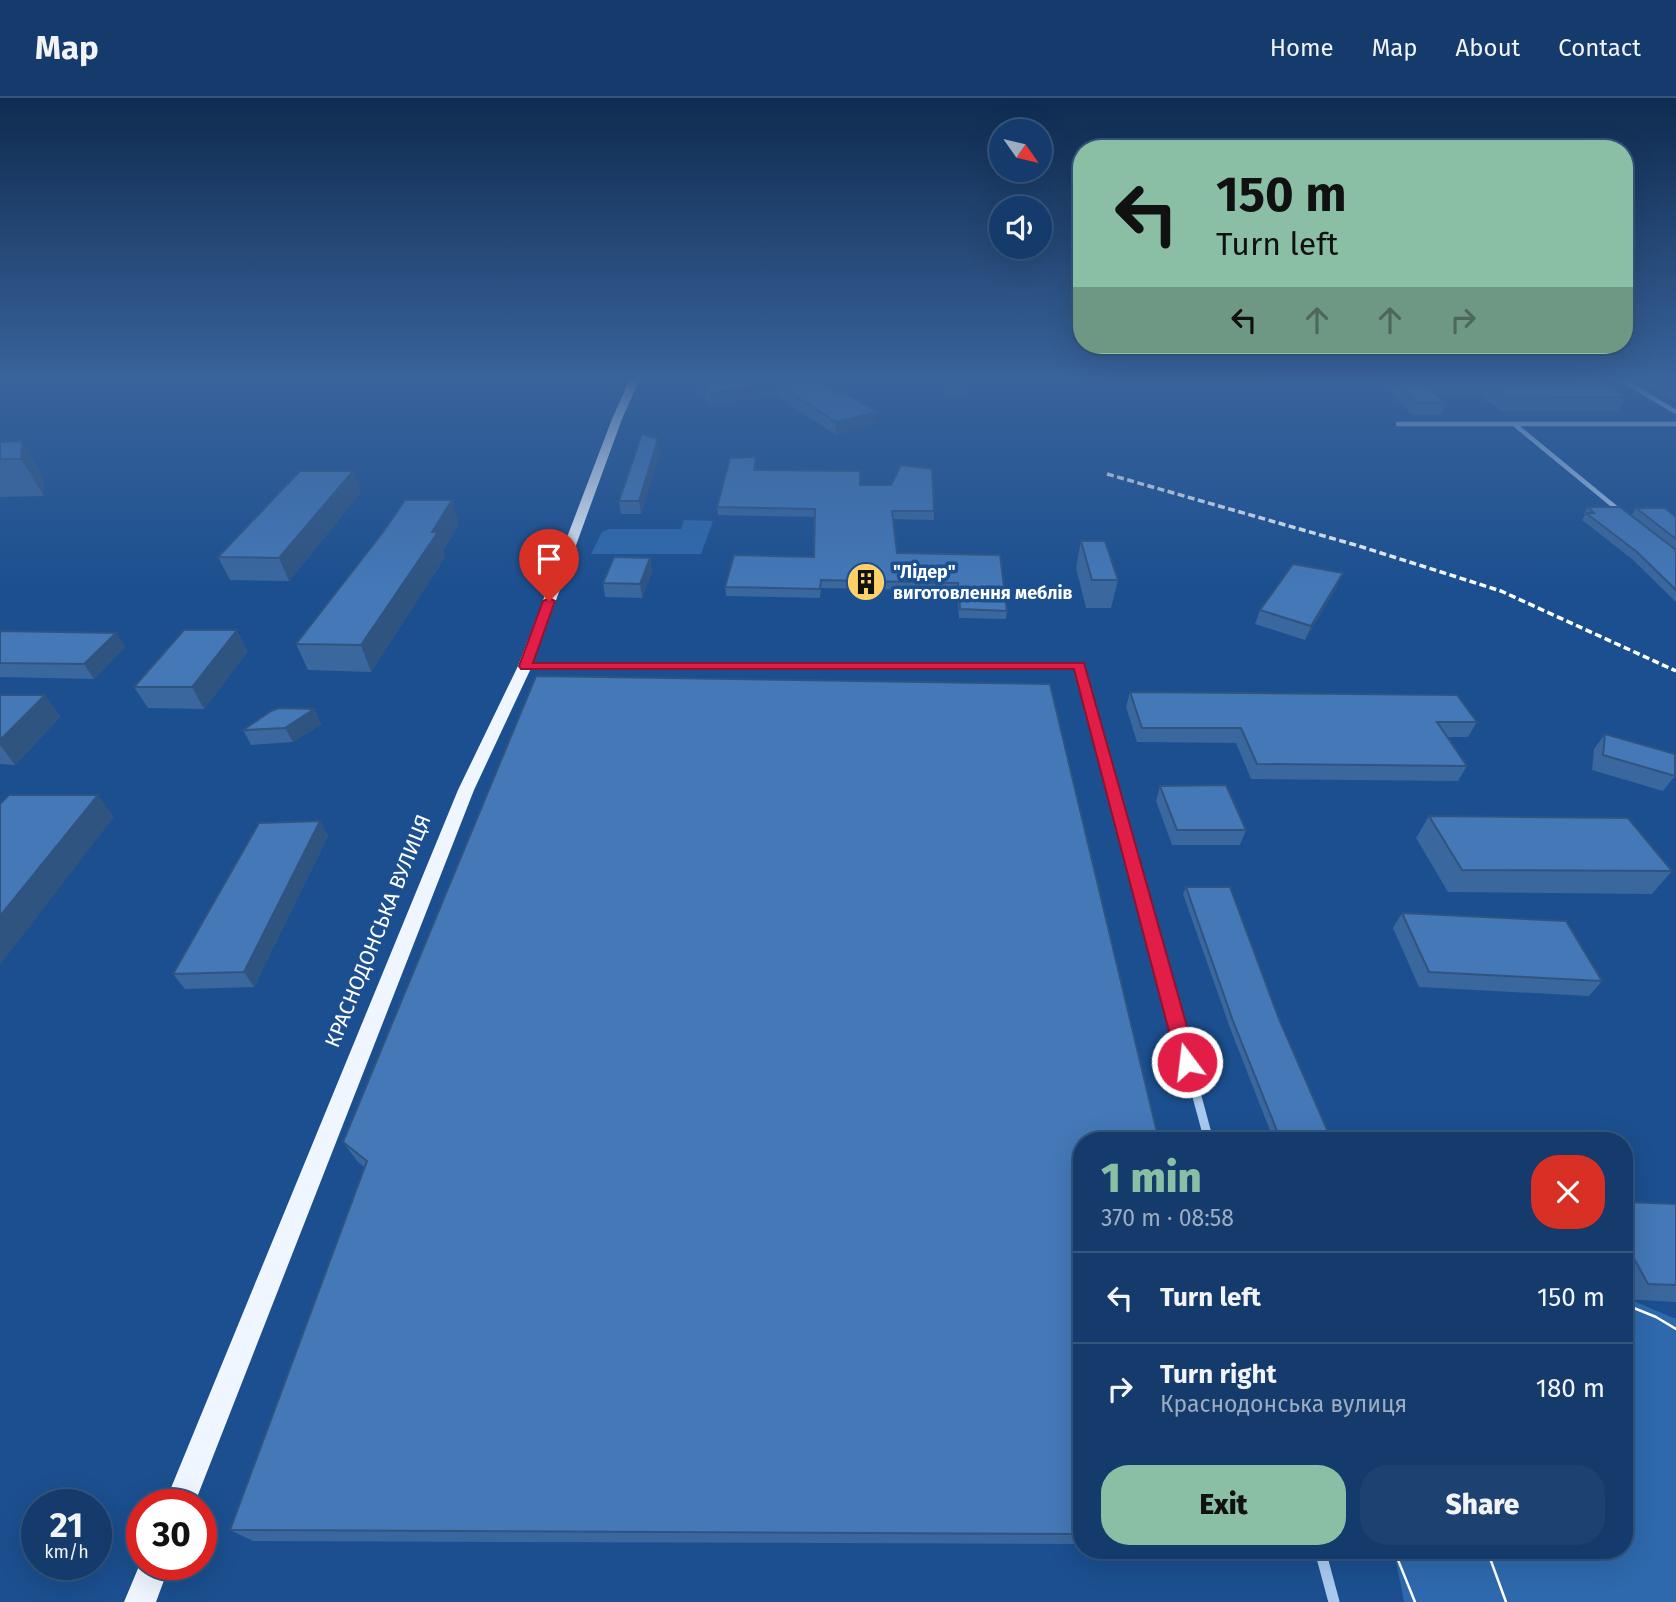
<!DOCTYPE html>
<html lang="en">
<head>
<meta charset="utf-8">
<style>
  :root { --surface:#143b6b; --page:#1d4271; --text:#f1f3f6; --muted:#9dadc1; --line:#33557e; --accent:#8abfa5 }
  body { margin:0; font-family:"Fira Sans",sans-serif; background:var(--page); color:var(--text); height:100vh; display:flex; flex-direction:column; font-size:26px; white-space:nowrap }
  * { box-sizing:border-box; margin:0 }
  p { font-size:23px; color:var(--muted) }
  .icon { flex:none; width:38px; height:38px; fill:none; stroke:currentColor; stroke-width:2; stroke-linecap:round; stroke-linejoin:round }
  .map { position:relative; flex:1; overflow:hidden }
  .sheet { position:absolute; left:1073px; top:1034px; width:560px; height:427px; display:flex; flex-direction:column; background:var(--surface); border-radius:28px; box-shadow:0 7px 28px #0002,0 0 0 2px var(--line) }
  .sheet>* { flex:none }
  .hud { position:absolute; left:1073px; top:42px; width:560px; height:214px; border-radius:28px; box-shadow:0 7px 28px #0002,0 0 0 2px var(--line); background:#8abfa5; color:#111; overflow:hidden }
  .needle { width:46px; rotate:124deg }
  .controls { position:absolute; left:989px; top:21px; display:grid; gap:14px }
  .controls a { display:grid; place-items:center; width:63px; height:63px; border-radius:50%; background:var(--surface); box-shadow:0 7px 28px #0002,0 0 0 2px var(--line); font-size:35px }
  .speed { position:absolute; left:21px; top:1391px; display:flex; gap:14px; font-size:35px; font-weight:700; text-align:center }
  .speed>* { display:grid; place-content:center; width:91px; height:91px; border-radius:50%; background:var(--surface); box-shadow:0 7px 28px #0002,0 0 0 2px var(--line); line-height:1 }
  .speed small { font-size:18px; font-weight:400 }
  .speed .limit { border:10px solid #d22; background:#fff; color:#111 }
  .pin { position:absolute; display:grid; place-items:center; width:60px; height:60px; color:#fff; margin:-72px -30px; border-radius:50% 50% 50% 0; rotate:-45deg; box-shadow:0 0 7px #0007 }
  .pin .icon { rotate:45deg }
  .me { position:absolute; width:77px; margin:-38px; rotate:345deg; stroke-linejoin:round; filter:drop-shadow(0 0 5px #0008) }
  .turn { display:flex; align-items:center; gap:24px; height:147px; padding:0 28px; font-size:32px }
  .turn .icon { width:91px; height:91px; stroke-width:2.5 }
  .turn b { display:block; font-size:49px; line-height:60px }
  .lanes { display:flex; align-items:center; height:66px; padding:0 28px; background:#0003; justify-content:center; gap:35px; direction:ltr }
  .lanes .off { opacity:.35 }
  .round { display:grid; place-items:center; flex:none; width:74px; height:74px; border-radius:28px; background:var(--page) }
  .head { display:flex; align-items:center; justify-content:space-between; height:119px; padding:0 28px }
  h1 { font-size:42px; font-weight:800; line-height:52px; color:var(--accent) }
  .button { display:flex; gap:14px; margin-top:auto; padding:14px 28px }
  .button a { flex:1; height:80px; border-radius:28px; background:var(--accent); color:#111; font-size:28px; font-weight:800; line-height:80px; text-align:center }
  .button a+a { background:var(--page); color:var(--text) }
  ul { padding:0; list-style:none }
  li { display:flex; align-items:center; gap:21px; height:91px; padding:0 28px; border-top:2px solid var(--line) }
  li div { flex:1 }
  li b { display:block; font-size:26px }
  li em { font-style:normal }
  header { display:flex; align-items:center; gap:42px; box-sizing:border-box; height:98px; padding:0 35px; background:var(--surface); border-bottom:2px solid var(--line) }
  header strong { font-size:33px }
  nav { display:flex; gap:38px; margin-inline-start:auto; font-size:24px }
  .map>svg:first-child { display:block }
  .green { fill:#2e69ad }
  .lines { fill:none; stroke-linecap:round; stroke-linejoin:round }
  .minor-far4 { stroke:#a9c9ee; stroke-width:4.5 }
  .minor-far3 { stroke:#a9c9ee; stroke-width:5 }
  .minor-far2 { stroke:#a9c9ee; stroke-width:7 }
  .minor-far1 { stroke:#a9c9ee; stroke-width:9 }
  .minor { stroke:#a9c9ee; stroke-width:11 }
  .primary { fill:#f0f6ff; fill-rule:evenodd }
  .tram { stroke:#fff; stroke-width:2.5 }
  .rail { stroke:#fff; stroke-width:3.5; stroke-dasharray:7 3.5; stroke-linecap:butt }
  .wall { fill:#3a679d }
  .shaded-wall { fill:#305480 }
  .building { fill:#4478b7; stroke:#305480; stroke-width:2 }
  .route { fill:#e11d48; stroke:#92132f; stroke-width:2 }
  .labels { text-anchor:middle; stroke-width:7; stroke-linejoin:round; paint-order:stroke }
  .far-poi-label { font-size:18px; font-weight:bold; fill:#fff; stroke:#1b4f8f; text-anchor:start }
  .street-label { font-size:21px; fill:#fff; stroke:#1b4f8f }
</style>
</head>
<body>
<header>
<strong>Map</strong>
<nav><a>Home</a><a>Map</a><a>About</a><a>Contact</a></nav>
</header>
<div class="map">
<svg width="1676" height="1504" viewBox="0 0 1676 1504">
  <rect width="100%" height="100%" fill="#1b4f8f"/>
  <path class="green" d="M684,422L713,423L701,456H591L602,434L609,431H681Z
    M1624,1199L1676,1221V1504H1404L1394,1453L1624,1452Z"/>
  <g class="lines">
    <path class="minor-far4" d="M1624,283L1676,314
      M1398,326H1676
      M1514,326L1621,414"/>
    <path class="minor-far3" d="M525,568H1080L1090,604"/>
    <path class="minor-far2" d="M1089,602L1152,834"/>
    <path class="minor-far1" d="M1152,832L1209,1043"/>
    <path class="minor" d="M1320,1452L1334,1504"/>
    <path class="primary" d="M629,283H639L622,321L532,568L474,692L194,1407H164L458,692L518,568L612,321Z
      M142,1461V1466H170L156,1504H124Z"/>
    <path class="tram" d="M1624,1206L1656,1219L1676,1231
      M1394,1452L1415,1504
      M1487,1452L1506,1504"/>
    <path class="rail" d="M1107,376L1359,448L1501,493L1676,573"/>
  </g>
  <path class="wall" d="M690,283H817L837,296L877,314L876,326L836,337L775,296L711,307Z
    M942,283H966L967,286L966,298H945Z
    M1378,283H1600L1625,299L1618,313H1501L1480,297H1437L1446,305L1441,317H1413Z
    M1640,283H1676V305Z
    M0,344L44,380V398L0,399Z
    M660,353L641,416H621L619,403Z
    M756,367L755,372L860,387L934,413V422L893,421L897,455L1000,457L1007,513L1006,521L959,520L957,493L821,490L820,500L726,498L725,489L814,459L815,419L718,417L717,409Z
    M361,394L289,483L230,482L218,459Z
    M1588,409L1672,449L1632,417L1636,410L1676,419V504L1632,461L1582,422L1585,417L1584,416Z
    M459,426L443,453L445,459L371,574L308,572L296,546Z
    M1081,443L1118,482L1111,510H1086L1076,470Z
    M650,460L652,474L642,500L605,499L603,485Z
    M1337,489L1305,542L1255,526L1260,512Z
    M0,533L116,535L125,549L94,581L0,579Z
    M248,553L204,611L148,610L134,589Z
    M1130,594L1477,624L1468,639H1447L1467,668L1458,683L1251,681L1236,645L1137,644L1126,609Z
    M0,597H45L60,619L15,667L0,666Z
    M314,611L321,626L293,644L251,647L243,632Z
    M1605,636L1675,678L1663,693L1592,672L1594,651Z
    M1160,688L1246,732L1240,747H1172L1156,703Z
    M1429,718L1672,773L1652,796L1448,794L1416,740Z
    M320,723L328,738L254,889L185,891L173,876Z
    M1186,789L1279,921L1332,1043H1274L1230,930L1183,796Z
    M1402,815L1602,883L1589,898L1419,889L1393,830Z
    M1082,1043V1446L253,1443L230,1432L364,1069L357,1063L343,1044Z
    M1624,1104L1676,1106V1204L1624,1201Z"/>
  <path class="shaded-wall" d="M774,284L775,296L711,307L710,295Z
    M877,314L876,326L836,337V324Z
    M658,341L660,353L641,416L639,403Z
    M22,343L44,380V398L21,361Z
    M353,373L361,394L289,483L279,460Z
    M452,402L459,426L443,453L445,459L371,574L361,547Z
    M650,460L652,474L642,500L640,486Z
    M1343,475L1337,489L1305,542L1311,528Z
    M237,532L248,553L204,611L192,589Z
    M116,535L125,549L94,581L84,566Z
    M45,597L60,619L15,667L0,647V642Z
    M314,611L321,626L293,644L285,630Z
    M98,697L114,719L0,867V818Z
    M320,723L328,738L254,889L244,874Z"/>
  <path class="building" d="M699,283H817L837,296L843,294L877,314L836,324L774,284L710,295Z
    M945,283H966L967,286H946Z
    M1395,283H1422L1446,305H1418Z
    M1428,283H1600L1625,299L1507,300L1486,284H1429Z
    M642,336L658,341L639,403H619Z
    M22,343L21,361H0V344Z
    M756,359L754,372L860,373V387H891L901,367L932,371L934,413H892L897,455L1000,457L1007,513L960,511L958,485L821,482L820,491L725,489L734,457L814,459L815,411L717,409L730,360Z
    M300,373H353L279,460L218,459Z
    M405,402H452L432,434H438L361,547L296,546L383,434Z
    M1588,409H1620L1676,452V492L1637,454L1586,415H1594Z
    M1636,410H1665L1676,419V441Z
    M1081,443H1105L1118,482H1092Z
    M614,459L650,460L640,486L603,485Z
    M1293,466L1343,475L1311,528L1260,512Z
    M184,532H237L192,589H134Z
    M0,533L116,535L84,566L0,565Z
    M536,578L1050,586L1159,1043H1082V1436L230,1432L367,1063L343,1044Z
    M1130,594L1457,597L1477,624H1437L1467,668L1257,666L1241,630H1142Z
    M0,597H45L0,642Z
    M279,610L314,611L285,630L243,632L271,613Z
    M1605,636L1675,656V678L1603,657Z
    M1226,687L1246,732H1177L1160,688Z
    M9,697H98L0,818V706Z
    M1429,718L1628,720L1672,773L1462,772Z
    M320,723L244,874L173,876L259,725Z
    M1186,789H1230L1279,921L1332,1043H1281L1233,923Z
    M1402,815L1566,823L1602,883L1429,874Z
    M1624,1104L1676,1106V1187L1648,1186L1624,1142Z"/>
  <linearGradient id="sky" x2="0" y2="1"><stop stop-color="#0f2b4f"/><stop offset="0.57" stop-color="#39639b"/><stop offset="1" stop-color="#39639b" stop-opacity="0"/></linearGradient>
  <rect width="1676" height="493" fill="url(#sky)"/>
  <path class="route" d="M549,500L555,503L533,565H1084L1197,964L1194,970L1187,972L1180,970L1177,964L1074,571H521L519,568L543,503Z"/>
  <defs>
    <g id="building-disc" transform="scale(2.0125)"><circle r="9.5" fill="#ffd166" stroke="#1b4f8f"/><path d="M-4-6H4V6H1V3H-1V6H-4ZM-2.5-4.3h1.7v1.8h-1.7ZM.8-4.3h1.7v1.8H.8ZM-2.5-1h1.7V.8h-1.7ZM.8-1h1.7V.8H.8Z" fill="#111"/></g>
  </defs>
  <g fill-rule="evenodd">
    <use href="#building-disc" x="866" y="484"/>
  </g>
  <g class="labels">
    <g class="far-poi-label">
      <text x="893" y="480">"Лідер"<tspan x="893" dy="21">виготовлення меблів</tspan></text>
    </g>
    <g class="street-label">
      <text transform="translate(378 833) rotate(-68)" y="7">КРАСНОДОНСЬКА ВУЛИЦЯ</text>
    </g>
  </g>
</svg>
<div class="controls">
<a><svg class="needle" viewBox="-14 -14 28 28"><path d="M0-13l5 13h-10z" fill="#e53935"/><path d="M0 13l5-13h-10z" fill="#9dadc1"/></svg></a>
<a><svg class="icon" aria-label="sound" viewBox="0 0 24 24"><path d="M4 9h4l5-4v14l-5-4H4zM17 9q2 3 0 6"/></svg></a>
</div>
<div class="speed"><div>21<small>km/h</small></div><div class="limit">30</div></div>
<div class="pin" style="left:549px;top:503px;background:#d93025"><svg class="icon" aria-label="arrive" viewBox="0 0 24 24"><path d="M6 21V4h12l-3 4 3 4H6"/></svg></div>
<svg class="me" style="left:1187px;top:964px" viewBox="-20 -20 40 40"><circle r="17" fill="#e11d48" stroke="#fff" stroke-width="3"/><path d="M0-11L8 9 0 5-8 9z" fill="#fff"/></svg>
<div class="hud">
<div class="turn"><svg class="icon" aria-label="left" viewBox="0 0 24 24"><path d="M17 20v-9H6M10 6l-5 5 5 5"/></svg><div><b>150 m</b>Turn left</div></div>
<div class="lanes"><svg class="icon" aria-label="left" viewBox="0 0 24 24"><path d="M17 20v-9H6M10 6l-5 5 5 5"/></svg><svg class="icon off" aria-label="ahead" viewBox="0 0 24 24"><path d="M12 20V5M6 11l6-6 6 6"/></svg><svg class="icon off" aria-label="ahead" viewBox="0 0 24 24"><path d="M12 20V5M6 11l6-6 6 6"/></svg><svg class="icon off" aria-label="right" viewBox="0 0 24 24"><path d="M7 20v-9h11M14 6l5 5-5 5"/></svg></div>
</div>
<section class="sheet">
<div class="head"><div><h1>1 min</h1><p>370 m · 08:58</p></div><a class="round" style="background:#d93025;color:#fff"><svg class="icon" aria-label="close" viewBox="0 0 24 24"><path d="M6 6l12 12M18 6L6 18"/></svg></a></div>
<ul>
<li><svg class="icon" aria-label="left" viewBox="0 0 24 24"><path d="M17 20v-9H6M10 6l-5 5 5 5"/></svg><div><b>Turn left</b></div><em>150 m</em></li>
<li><svg class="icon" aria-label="right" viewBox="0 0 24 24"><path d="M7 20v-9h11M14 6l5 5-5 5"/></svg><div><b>Turn right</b><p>Краснодонська вулиця</p></div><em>180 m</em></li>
</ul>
<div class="button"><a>Exit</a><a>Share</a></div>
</section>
</div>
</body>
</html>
